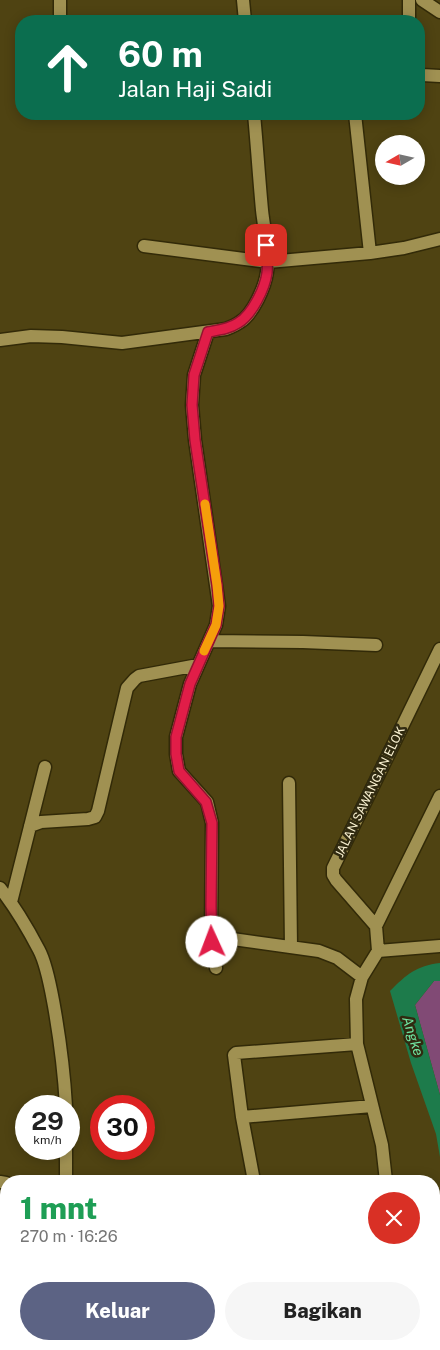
<!DOCTYPE html>
<html lang="id">
<head>
<meta charset="utf-8">
<style>
  :root { --surface:#fff; --page:#f6f6f6; --text:#222; --muted:#767676; --accent:#5c6384 }
  body { margin:0; font-family:"Public Sans",sans-serif; background:var(--page); color:var(--text); height:100vh; display:flex; flex-direction:column; font-size:19px; white-space:nowrap }
  * { box-sizing:border-box; margin:0 }
  p { font-size:16px; color:var(--muted) }
  .icon { flex:none; width:28px; height:28px; fill:none; stroke:currentColor; stroke-width:2; stroke-linecap:round; stroke-linejoin:round }
  .map { position:relative; flex:1; overflow:hidden }
  .sheet { position:absolute; left:0px; top:1175px; width:440px; height:175px; display:flex; flex-direction:column; background:var(--surface); border-radius:20px 20px 0 0; box-shadow:0 2px 12px #0003 }
  .sheet>* { flex:none }
  .hud { position:absolute; left:15px; top:15px; width:410px; height:105px; border-radius:20px; box-shadow:0 2px 12px #0003; background:#0b6e4f; color:#fff; overflow:hidden }
  .needle { width:32px; rotate:261deg }
  .tools { position:absolute; left:375px; top:135px; display:grid; gap:10px }
  .tools a { display:grid; place-items:center; width:50px; height:50px; border-radius:50%; background:var(--surface); box-shadow:0 2px 12px #0003; font-size:25px }
  .speed { position:absolute; left:15px; top:1095px; display:flex; gap:10px; font-size:25px; font-weight:700; text-align:center }
  .speed>* { display:grid; place-content:center; width:65px; height:65px; border-radius:50%; background:var(--surface); box-shadow:0 2px 12px #0003; line-height:1 }
  .speed small { font-size:12px; font-weight:400 }
  .speed .limit { border:8px solid #d22; background:#fff; color:#111 }
  .pin { position:absolute; display:grid; place-items:center; width:42px; height:42px; color:#fff; margin:-21px; border-radius:10px; box-shadow:0 2px 8px #0006 }
  .me { position:absolute; width:55px; margin:-28px; rotate:358deg; stroke-linejoin:round; filter:drop-shadow(0 0 4px #0008) }
  .turn { display:flex; align-items:center; gap:18px; height:105px; padding:0 20px; font-size:22px }
  .turn .icon { width:65px; height:65px; stroke-width:2.5 }
  .turn b { display:block; font-size:35px; line-height:42px }
  .round { display:grid; place-items:center; flex:none; width:52px; height:52px; border-radius:26px; background:var(--page) }
  .overview { display:flex; align-items:center; justify-content:space-between; height:85px; padding:0 20px }
  h1 { font-size:30px; font-weight:800; line-height:38px; color:#1e9e55 }
  .action { display:flex; gap:10px; margin-top:auto; padding:10px 20px }
  .action a { flex:1; height:58px; border-radius:30px; background:var(--accent); color:#fff; font-size:20px; font-weight:800; line-height:58px; text-align:center }
  .action a+a { background:var(--page); color:var(--text) }
  .map>svg:first-child { display:block }
  .green { fill:#814a75 }
  .water { fill:#1d7b4b }
  .lines { fill:none; stroke-linecap:round; stroke-linejoin:round }
  .minor-casing { stroke:#322a08; stroke-width:15 }
  .minor { stroke:#a09152; stroke-width:12 }
  .route-casing { stroke:#92132f; stroke-width:12 }
  .route { stroke:#e11d48; stroke-width:9 }
  .slow { stroke:#f59e0b; stroke-width:9 }
  .labels { text-anchor:middle; stroke-width:5; stroke-linejoin:round; paint-order:stroke }
  .street-label { font-size:12px; fill:#faf2d2; stroke:#302a10 }
  .water-label { font-size:14px; font-style:italic; fill:#70e4a1; stroke:#302a10 }
</style>
</head>
<body>
<div class="map">
<svg width="440" height="1350" viewBox="0 0 440 1350">
  <rect width="100%" height="100%" fill="#4f4312"/>
  <path class="green" d="M434,981H440V1095L415,1005Z
    M440,1277V1350H326L338,1344H434V1281Z"/>
  <path class="water" d="M440,963V981H434L415,1005L440,1095V1157L436,1134L411,1063L390,991C407,974 416,966 440,963Z
    M440,1248V1277L434,1281V1254Z
    M250,1344H338L326,1350H226Z"/>
  <g class="lines">
    <g class="minor-casing">
      <path id="minor" d="M60,0V21
        M243,0L245,21
        M409,0V21
        M422,0L440,12
        M419,72L422,75L440,76
        M355,114L370,253
        M144,246L268,262L370,253L404,248L440,239
        M208,332L194,375L192,405L195,440L219,606L216,625L190,684L176,737V754L179,771L207,802L212,823L211,936L216,968
        M0,340L31,336L62,337L122,343L226,329C231,327 236,325 240,322C253,314 265,287 267,272C270,252 264,230 262,210C259,178 257,146 254,114
        M209,641L303,642L376,645
        M289,783L291,947
        M30,826L41,822L88,819L95,817L98,811L127,688L135,679L139,676L198,665
        M0,888C15,907 28,929 39,950C47,965 51,990 54,1006C60,1040 64,1072 66,1106
        M11,902L45,767
        M376,926L336,880L333,875V868L440,649
        M211,936L319,951L337,958L362,977
        M378,951L440,946
        M242,1117L372,1106
        M66,1181V1149
        M254,1181L242,1117L234,1055L236,1053L357,1044
        M386,1181L382,1145L357,1044L356,999L362,977L378,951L376,926L440,796
        M0,1182L6,1183
        M10,1350L16,1344"/>
    </g>
    <use href="#minor" class="minor"/>
  </g>
  <g class="lines">
    <g class="route-casing">
      <path id="route" d="M212,942L211,906L212,823L206,802L179,771L176,754V737L190,684L216,625L219,606L217,585L195,440L192,405L194,375L208,332C219,330 229,329 238,323C252,315 265,288 267,273C268,264 267,254 266,245"/>
    </g>
    <use href="#route" class="route"/>
    <path class="slow" d="M204,651L216,625L219,606L217,585L205,504"/>
  </g>
  <g class="labels">
    <g class="street-label">
      <text transform="translate(370 792) rotate(-64)" y="4">JALAN SAWANGAN ELOK</text>
    </g>
    <g class="water-label">
      <text transform="translate(413 1036) rotate(72)" y="5">Angke</text>
    </g>
  </g>
</svg>
<div class="tools">
<a><svg class="needle" viewBox="-14 -14 28 28"><path d="M0-13l5 13h-10z" fill="#e53935"/><path d="M0 13l5-13h-10z" fill="#767676"/></svg></a>
</div>
<div class="speed"><div>29<small>km/h</small></div><div class="limit">30</div></div>
<div class="pin" style="left:266px;top:245px;background:#d93025"><svg class="icon" aria-label="arrive" viewBox="0 0 24 24"><path d="M6 21V4h12l-3 4 3 4H6"/></svg></div>
<svg class="me" style="left:212px;top:942px" viewBox="-20 -20 40 40"><circle r="19" fill="#fff"/><path d="M0-13L10 11 0 6-10 11z" fill="#e11d48"/></svg>
<div class="hud">
<div class="turn"><svg class="icon" aria-label="ahead" viewBox="0 0 24 24"><path d="M12 20V5M6 11l6-6 6 6"/></svg><div><b>60 m</b>Jalan Haji Saidi</div></div>
</div>
<section class="sheet">
<div class="overview"><div><h1>1 mnt</h1><p>270 m · 16:26</p></div><a class="round" style="background:#d93025;color:#fff"><svg class="icon" aria-label="close" viewBox="0 0 24 24"><path d="M6 6l12 12M18 6L6 18"/></svg></a></div>
<div class="action"><a>Keluar</a><a>Bagikan</a></div>
</section>
</div>
</body>
</html>
